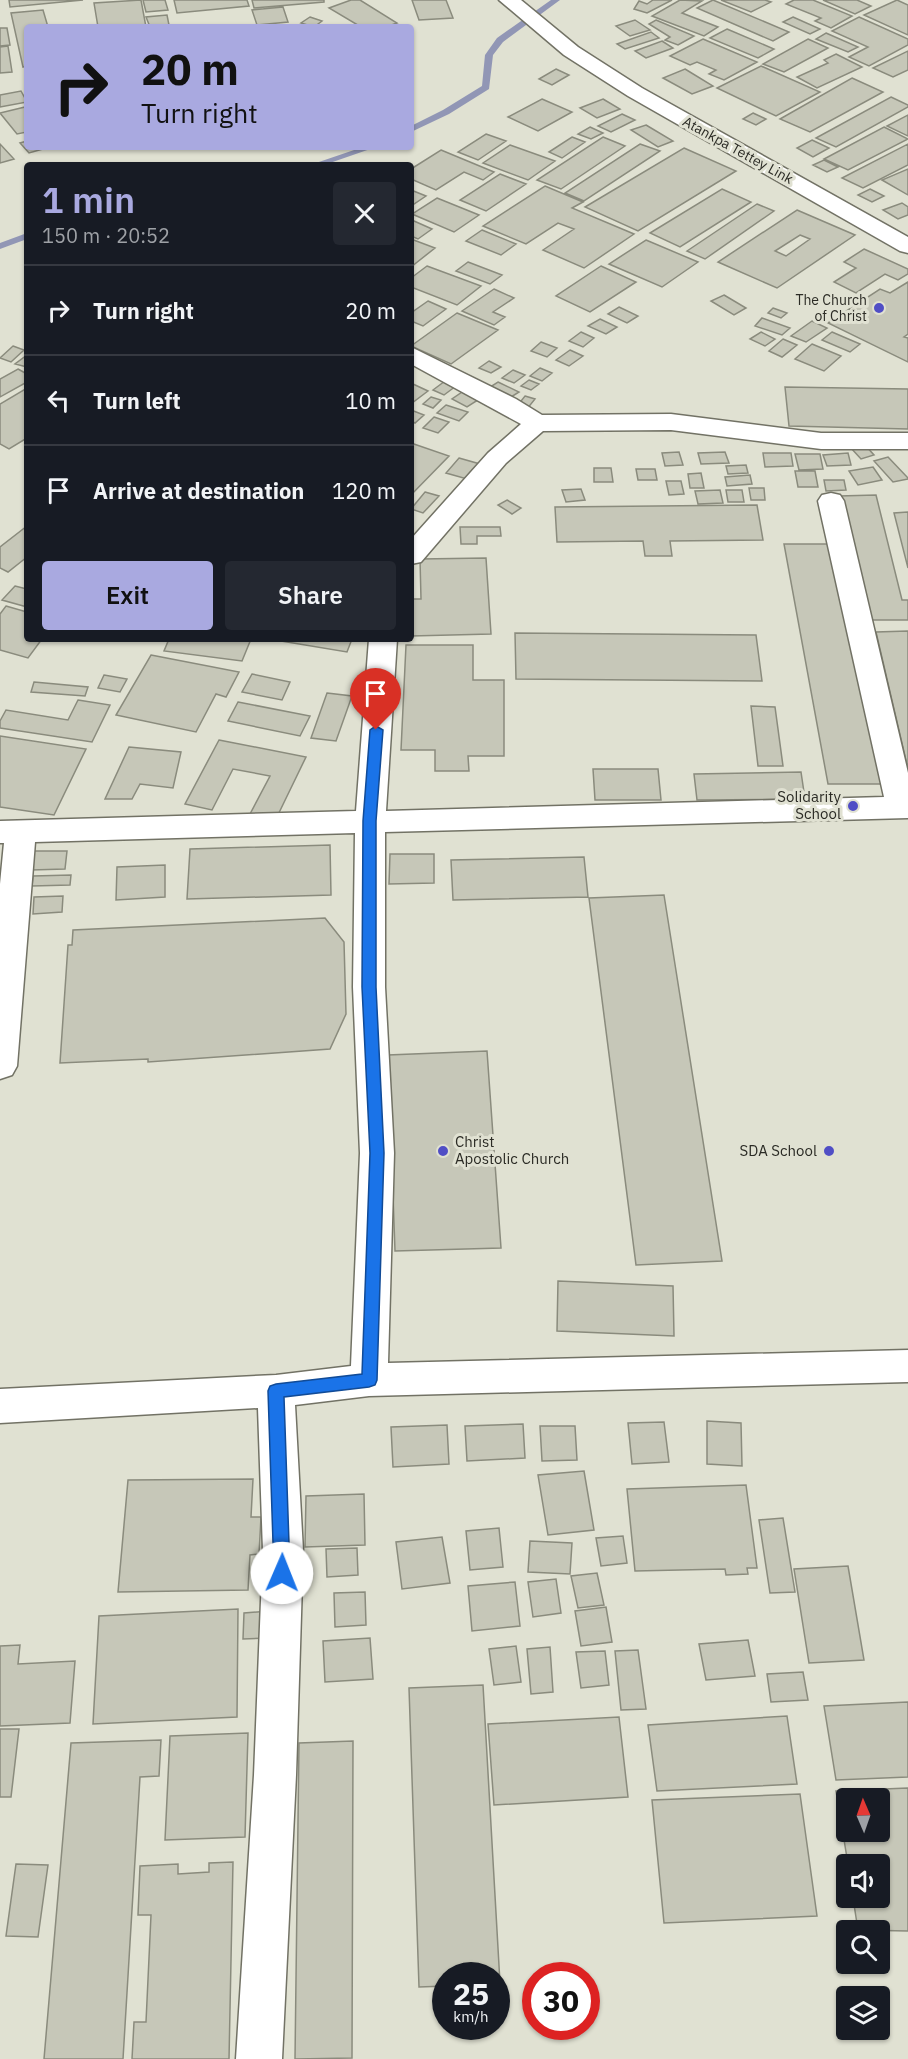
<!DOCTYPE html>
<html lang="en">
<head>
<meta charset="utf-8">
<style>
  :root { --surface:#171b24; --page:#242831; --text:#f1f3f6; --muted:#9ea1a6; --line:#363941; --accent:#a9a9e0 }
  body { margin:0; font-family:"IBM Plex Sans",sans-serif; background:var(--page); color:var(--text); height:100vh; display:flex; flex-direction:column; font-size:22px; white-space:nowrap }
  * { box-sizing:border-box; margin:0 }
  p { font-size:20px; color:var(--muted) }
  .icon { flex:none; width:33px; height:33px; fill:none; stroke:currentColor; stroke-width:2; stroke-linecap:round; stroke-linejoin:round }
  .map { position:relative; flex:1; overflow:hidden }
  .details { position:absolute; left:24px; top:162px; width:390px; height:480px; display:flex; flex-direction:column; background:var(--surface); border-radius:6px; box-shadow:0 2px 4px #0004 }
  .details>* { flex:none }
  .banner { position:absolute; left:24px; top:24px; width:390px; height:126px; border-radius:6px; box-shadow:0 2px 4px #0004; background:#a9a9e0; color:#111; overflow:hidden }
  .needle { width:39px; rotate:358deg }
  .buttons { position:absolute; left:836px; top:1788px; display:grid; gap:12px }
  .buttons a { display:grid; place-items:center; width:54px; height:54px; border-radius:6px; background:var(--surface); box-shadow:0 2px 4px #0004; font-size:30px }
  .speed { position:absolute; left:432px; top:1962px; display:flex; gap:12px; font-size:30px; font-weight:700; text-align:center }
  .speed>* { display:grid; place-content:center; width:78px; height:78px; border-radius:50%; background:var(--surface); box-shadow:0 2px 4px #0004; line-height:1 }
  .speed small { font-size:15px; font-weight:400 }
  .speed .limit { border:9px solid #d22; background:#fff; color:#111 }
  .pin { position:absolute; display:grid; place-items:center; width:51px; height:51px; color:#fff; margin:-62px -26px; border-radius:50% 50% 50% 0; rotate:-45deg; box-shadow:0 0 6px #0007 }
  .pin .icon { rotate:45deg }
  .me { position:absolute; width:66px; margin:-33px; rotate:1deg; stroke-linejoin:round; filter:drop-shadow(0 0 4px #0008) }
  .turn { display:flex; align-items:center; gap:21px; height:126px; padding:0 18px; font-size:27px }
  .turn .icon { width:78px; height:78px; stroke-width:2.5 }
  .turn b { display:block; font-size:42px; line-height:51px }
  .round { display:grid; place-items:center; flex:none; width:63px; height:63px; border-radius:6px; background:var(--page) }
  .headline { display:flex; align-items:center; justify-content:space-between; height:102px; padding:0 18px }
  h1 { font-size:36px; font-weight:600; line-height:45px; color:var(--accent) }
  .button { display:flex; gap:12px; margin-top:auto; padding:12px 18px }
  .button a { flex:1; height:69px; border-radius:6px; background:var(--accent); color:#111; font-size:24px; font-weight:600; line-height:69px; text-align:center }
  .button a+a { background:var(--page); color:var(--text) }
  ul { padding:0; list-style:none }
  li { display:flex; align-items:center; gap:18px; height:90px; padding:0 18px; border-top:2px solid var(--line) }
  li div { flex:1 }
  li b { display:block; font-size:22px }
  li em { font-style:normal }
  .map>svg:first-child { display:block }
  .lines { fill:none; stroke-linecap:round; stroke-linejoin:round }
  .stream { fill:#9196b5; fill-rule:evenodd }
  .building { fill:#c6c7b8; stroke:#8a8b7d; stroke-width:1.5; fill-rule:evenodd }
  .minor-casing { stroke:#727265; stroke-width:3 }
  .minor { fill:#fff; fill-rule:evenodd }
  .route { fill:#1a73e8; stroke:#114b97; stroke-width:1.5 }
  .poi-dot { fill:#504ec5; stroke:#e0e1d2; stroke-width:2 }
  .labels { text-anchor:middle; stroke-width:6; stroke-linejoin:round; paint-order:stroke }
  .far-street-label { font-size:14px; fill:#2b2b25; stroke:#e0e1d2 }
  .far-poi-label { font-size:14px; fill:#2b2b25; stroke:#e0e1d2; text-anchor:end }
  .poi-label { font-size:15px; fill:#2b2b25; stroke:#e0e1d2; text-anchor:end }
</style>
</head>
<body>
<div class="map">
<svg width="908" height="2059" viewBox="0 0 908 2059">
  <rect width="100%" height="100%" fill="#e0e1d2"/>
  <g class="lines">
    <path class="stream" d="M551,0H560L503,42L493,55L489,89L449,114L411,132V126L443,110L482,86L485,55L497,38Z
      M363,147H376L324,165H310Z
      M27,233V239L0,249V243Z"/>
  </g>
  <path class="building" d="M9,0H83L10,7Z
    M141,0L146,27H98L94,3Z
    M143,0H165L168,10L146,12Z
    M174,0H247L249,6L177,13Z
    M252,0H324V2L254,8Z
    M351,0H360L397,23L386,27H361L329,8Z
    M412,0H446L453,18L419,20Z
    M653,0H672L647,13L634,9L639,1L647,4Z
    M680,0L702,1L682,13L718,27L704,36L652,16Z
    M713,0L789,32L773,41L697,8Z
    M721,0H765L771,2L751,12Z
    M794,0H813L852,16L831,28L815,21L821,18L786,4Z
    M823,0H857L871,6L855,14Z
    M897,0L908,5V35L864,15Z
    M283,7L288,22L257,25L252,10Z
    M43,10L48,27H27V66L23,67L11,13Z
    M167,15L169,25L150,27L146,17Z
    M310,17L322,21L314,27L301,23Z
    M793,17L820,29L810,34L783,22Z
    M859,17L908,39V45L869,66L849,57L868,47L832,31Z
    M635,20L650,30L630,36L616,26Z
    M656,20L694,36L678,45L665,40L670,37L649,24Z
    M0,28H7L10,45L0,46Z
    M727,29L774,49L758,58L710,38Z
    M651,32L659,38L625,49L617,44Z
    M826,33L858,47L848,52L816,39Z
    M703,39L757,62L724,80L709,74L716,70L697,62L690,65L670,56Z
    M808,39L828,48L784,72L763,64Z
    M662,41L673,48L646,58L635,51Z
    M8,46L12,72L0,73V47Z
    M908,51V70L893,77L873,68Z
    M836,54L862,67L817,88L797,77L828,63L824,60Z
    M761,66L820,92L776,116L717,88Z
    M556,69L569,75L552,85L539,79Z
    M685,69L713,86L692,94L663,78Z
    M852,78L883,92L810,132L780,119Z
    M21,91L27,102L0,107V95Z
    M891,97L908,105V107L836,147L816,138Z
    M542,99L572,112L538,131L508,117Z
    M603,99L620,109L597,118L580,108Z
    M25,107L27,132L17,134L0,113Z
    M753,113L766,119L756,125L743,119Z
    M622,114L635,120L611,132L598,126Z
    M908,115V136L887,126Z
    M646,125L673,141L658,147L631,130Z
    M590,127L603,133L591,139L578,134Z
    M884,127L908,139L848,170L824,159Z
    M486,134L506,141L478,160L458,152Z
    M572,137L585,142L562,158L549,152Z
    M603,137L625,146L561,189L537,180Z
    M812,140L829,148L813,157L797,148Z
    M27,141V147H50L29,153L20,143Z
    M0,144L14,159L0,163Z
    M640,144L660,151L584,201L565,193Z
    M908,144V165L863,188L842,178Z
    M510,145L555,161L528,180L483,163Z
    M684,148L736,171L638,231L585,207Z
    M441,150L494,172L483,180L464,172L436,190L411,179V169Z
    M824,160L838,167L827,172L813,165Z
    M908,169V195L882,180Z
    M500,174L526,184L486,211L460,200Z
    M545,186L583,202L572,208L634,234L584,268L543,250L574,229L558,223L526,244L483,226Z
    M722,189L751,202L680,247L650,233Z
    M870,189L884,196L872,202L858,195Z
    M411,190L426,196L411,206Z
    M437,198L479,215L454,232L412,214Z
    M902,203L908,207V215L898,219L883,210Z
    M757,204L774,211L705,259L687,251Z
    M797,210L855,235L777,288L718,262ZM800,235L810,239L786,256L775,251Z
    M414,221L432,229L418,239L411,236V224Z
    M482,230L516,244L501,255L466,241Z
    M411,239L435,248L411,267Z
    M646,240L698,262L662,287L609,264Z
    M864,249L908,269V274L898,280L885,274L856,293L834,282L856,268L844,262Z
    M468,262L502,275L490,284L456,271Z
    M427,266L481,286L457,305L411,287V278Z
    M601,266L636,282L590,312L556,296Z
    M908,282V334L904,337L908,338V362L828,323L880,289L890,293Z
    M494,289L514,298L493,312L505,317L494,325L462,311Z
    M724,295L746,308L734,315L711,301Z
    M428,301L446,309L423,326L411,321V313Z
    M619,307L638,316L627,323L608,314Z
    M773,308L787,313L781,318L768,313Z
    M457,313L498,330L451,364L411,346Z
    M762,318L790,328L782,335L755,326Z
    M600,319L617,327L606,334L588,326Z
    M812,321L827,328L806,342L791,336Z
    M581,332L594,338L583,347L569,341Z
    M761,332L775,339L765,346L750,339Z
    M832,332L860,344L850,352L822,340Z
    M783,339L797,345L782,357L769,351Z
    M541,342L557,348L547,357L531,351Z
    M812,344L841,356L824,371L795,359Z
    M13,346L24,350L11,362L0,358Z
    M570,350L583,356L569,366L556,360Z
    M27,355V367L15,364Z
    M489,361L501,367L491,373L479,368Z
    M540,368L552,373L542,381L530,376Z
    M18,369L27,374V382L0,397V379Z
    M513,370L525,375L514,383L502,378Z
    M449,378L460,383L444,395L433,390Z
    M529,380L539,384L531,390L521,386Z
    M498,382L519,392L508,399L487,389Z
    M413,384L428,391L412,403L411,386Z
    M785,387L908,389V429L789,426Z
    M27,388V438L9,449L0,444V404Z
    M465,390L481,398L467,407L452,399Z
    M525,396L535,399L527,409L517,406Z
    M431,397L441,400L433,408L423,404Z
    M446,405L468,412L459,421L437,413Z
    M411,410L424,415L415,423L411,421Z
    M434,417L449,422L438,433L423,428Z
    M411,443L449,456L411,495Z
    M864,444L874,455L861,459L851,448Z
    M679,452L683,465L665,466L662,453Z
    M725,452L729,463L701,464L698,453Z
    M763,453H791L793,466L765,467Z
    M848,453L851,465L827,466L823,455Z
    M795,454H820L823,469L799,470Z
    M888,457L908,478V479L893,482L874,461Z
    M459,458L480,464L467,479L446,473Z
    M746,465L748,473L728,474L726,466Z
    M873,467L882,480L858,485L849,471Z
    M594,468H611L613,482H594Z
    M636,469H655L657,480H638Z
    M795,471H815L818,487H798Z
    M701,473L704,488H690L688,474Z
    M750,475L752,484L727,486L725,477Z
    M824,480H844L846,490L826,491Z
    M666,481H681L684,494L669,495Z
    M749,488H764L765,500H751Z
    M581,489L585,500L566,502L562,490Z
    M720,490L723,503L698,504L695,491Z
    M726,490H742L744,502H728Z
    M425,492L439,496L423,513L411,509Z
    M876,495L902,600H908V620H867L839,496Z
    M507,500L521,508L512,514L498,505Z
    M757,505L763,540L670,541L672,556H645L643,541L557,542L555,507Z
    M908,512V568L894,513Z
    M27,526V557L8,572L0,568V547Z
    M460,527H500L501,536H477V544H461Z
    M784,544H833L882,784H828Z
    M486,558L491,634L411,636V599H421L420,559Z
    M15,586L27,589V607L2,600Z
    M6,606L27,612V639H42L28,658L0,650V614Z
    M908,631V769L876,632Z
    M515,633L756,635L762,681L516,679Z
    M169,639H251L242,661L164,651Z
    M269,639H352L347,652Z
    M406,645H473V680H504V756H468L469,771H435V750H401Z
    M151,655L239,672L226,697L216,694L196,732L116,715Z
    M252,674L290,682L282,700L242,692Z
    M104,675L127,679L120,692L98,688Z
    M34,682L88,687L85,696L31,692Z
    M327,693L352,696L336,741L311,738Z
    M78,700L110,705L92,742L0,728V721L6,710L68,720Z
    M238,702L310,716L300,736L228,721Z
    M751,706L775,707L783,766H758Z
    M0,736L86,749L54,815L0,807Z
    M219,740L306,757L275,821L249,816L270,776L233,769L212,810L185,804Z
    M129,747L181,752L173,788L140,784L132,799H105Z
    M593,769H658L661,800H595Z
    M801,772L805,799L697,800L694,774Z
    M330,845L331,895L187,899L190,849Z
    M34,851H67L65,869L31,870Z
    M390,854H434V883L389,884Z
    M584,857L588,897L453,900L451,860Z
    M165,865V897L116,900L117,867Z
    M71,875L70,885L32,886L33,876Z
    M664,895L722,1261L636,1265L589,898Z
    M63,896L62,912L33,914L34,897Z
    M325,918L344,942L346,1014L330,1049L148,1062V1059L60,1063L68,945H72L73,930Z
    M487,1051L501,1248L395,1251L388,1055Z
    M558,1281L673,1286L674,1336L557,1331Z
    M707,1421L741,1423L742,1466L707,1464Z
    M664,1422L669,1462L632,1464L628,1423Z
    M523,1424L525,1458L467,1461L465,1426Z
    M447,1425L449,1464L393,1467L391,1427Z
    M540,1426H575L577,1460L542,1461Z
    M584,1471L594,1530L548,1535L538,1475Z
    M253,1479L251,1517H261L259,1554L250,1555L248,1590L118,1592L128,1480Z
    M746,1485L757,1568H747L748,1574L726,1575L725,1569L635,1571L627,1489Z
    M364,1494L365,1545L305,1547L306,1496Z
    M783,1518L795,1592L770,1593L759,1520Z
    M499,1528L503,1567L470,1570L466,1531Z
    M623,1536L627,1563L601,1566L596,1538Z
    M442,1537L450,1583L402,1589L396,1542Z
    M530,1541L572,1543L570,1574L528,1572Z
    M357,1548L358,1575L327,1577L326,1549Z
    M848,1566L864,1660L809,1663L794,1569Z
    M597,1573L604,1605L578,1608L571,1576Z
    M556,1579L561,1613L533,1617L528,1582Z
    M515,1582L520,1626L472,1631L468,1586Z
    M365,1592L366,1625L335,1627L334,1593Z
    M606,1607L612,1642L581,1646L575,1611Z
    M238,1609L237,1717L93,1724L99,1616Z
    M269,1611L270,1638L243,1639L244,1613Z
    M370,1638L373,1679L325,1682L323,1641Z
    M748,1640L755,1676L706,1680L699,1644Z
    M20,1645L18,1664L75,1661L70,1723L0,1726V1646Z
    M516,1646L521,1682L494,1685L489,1649Z
    M550,1647L553,1692L531,1694L527,1649Z
    M638,1650L646,1709L621,1710L615,1651Z
    M605,1651L609,1685L581,1688L576,1652Z
    M803,1672L808,1700L771,1702L767,1674Z
    M483,1685L500,1983H496V1976H446V1986L419,1987L409,1688Z
    M908,1702V1777L836,1780L824,1706Z
    M787,1716L797,1784L657,1791L648,1725Z
    M619,1717L628,1797L494,1805L488,1724Z
    M0,1729H19L11,1797H0Z
    M248,1733L245,1837L165,1840L170,1736Z
    M161,1740L159,1776L140,1777L123,2059H44L71,1743Z
    M353,1741L352,2058L295,2059L299,1743Z
    M908,1788V1931L858,1930L853,1898H879V1864H848L836,1791ZM846,1798H879V1832H846Z
    M800,1794L817,1916L664,1923L652,1800Z
    M233,1862L229,2059H132L134,2022H146L151,1915H138L140,1866L178,1864V1874L209,1872V1863Z
    M16,1864L48,1865L38,1937L6,1936Z"/>
  <g class="lines">
    <g class="minor-casing">
      <path id="minor" d="M499,0H521L578,47L642,88L908,237V253L900,251L628,96L564,55Z
        M411,347L516,399L542,415L671,414L821,433H908V449H821L671,430L543,431L506,463L421,562L411,564V539L488,453L521,424L411,364Z
        M831,493L840,495L844,501L908,773V818L385,832V987L394,1153L388,1363L908,1350V1382L369,1396L295,1405L303,1551L296,1775L282,2059H236L254,1775L263,1551L258,1408L0,1423V1389L276,1375L351,1366L360,1153L353,987L355,833L35,842L17,1066L12,1075L0,1079V884L4,843H0V821L356,811L369,639H397L386,811L884,797L818,501L822,495Z"/>
    </g>
    <use href="#minor" class="minor"/>
  </g>
  <path class="route" d="M376,726L383,730L376,821V987L384,1153L377,1380L375,1385L369,1387L284,1397L290,1573L288,1579L282,1581L276,1579L274,1573L268,1391L270,1386L276,1384L362,1374L370,1153L362,987L363,821L370,730Z"/>
  <g class="poi-dot">
    <circle cx="879" cy="308" r="6"/>
    <circle cx="853" cy="806" r="6"/>
    <circle cx="443" cy="1151" r="6"/>
    <circle cx="829" cy="1151" r="6"/>
  </g>
  <g class="labels">
    <g class="far-street-label">
      <text transform="translate(738 150) rotate(29)" y="5">Atankpa Tettey Link</text>
    </g>
    <g class="far-poi-label">
      <text x="867" y="305">The Church<tspan x="867" dy="16">of Christ</tspan></text>
    </g>
    <g class="poi-label">
      <text x="841" y="802">Solidarity<tspan x="841" dy="17">School</tspan></text>
      <text x="455" y="1147" text-anchor="start">Christ<tspan x="455" dy="17">Apostolic Church</tspan></text>
      <text x="817" y="1156">SDA School</text>
    </g>
  </g>
</svg>
<div class="buttons">
<a><svg class="needle" viewBox="-14 -14 28 28"><path d="M0-13l5 13h-10z" fill="#e53935"/><path d="M0 13l5-13h-10z" fill="#9ea1a6"/></svg></a>
<a><svg class="icon" aria-label="sound" viewBox="0 0 24 24"><path d="M4 9h4l5-4v14l-5-4H4zM17 9q2 3 0 6"/></svg></a>
<a><svg class="icon" aria-label="search" viewBox="0 0 24 24"><circle cx="10" cy="10" r="6"/><path d="M15 15l6 6"/></svg></a>
<a><svg class="icon" aria-label="layers" viewBox="0 0 24 24"><path d="M12 4l9 5-9 5-9-5zM3 14l9 5 9-5"/></svg></a>
</div>
<div class="speed"><div>25<small>km/h</small></div><div class="limit">30</div></div>
<div class="pin" style="left:376px;top:730px;background:#d93025"><svg class="icon" aria-label="arrive" viewBox="0 0 24 24"><path d="M6 21V4h12l-3 4 3 4H6"/></svg></div>
<svg class="me" style="left:282px;top:1573px" viewBox="-20 -20 40 40"><circle r="19" fill="#fff"/><path d="M0-13L10 11 0 6-10 11z" fill="#1a73e8"/></svg>
<div class="banner">
<div class="turn"><svg class="icon" aria-label="right" viewBox="0 0 24 24"><path d="M7 20v-9h11M14 6l5 5-5 5"/></svg><div><b>20 m</b>Turn right</div></div>
</div>
<section class="details">
<div class="headline"><div><h1>1 min</h1><p>150 m · 20:52</p></div><a class="round"><svg class="icon" aria-label="close" viewBox="0 0 24 24"><path d="M6 6l12 12M18 6L6 18"/></svg></a></div>
<ul>
<li><svg class="icon" aria-label="right" viewBox="0 0 24 24"><path d="M7 20v-9h11M14 6l5 5-5 5"/></svg><div><b>Turn right</b></div><em>20 m</em></li>
<li><svg class="icon" aria-label="left" viewBox="0 0 24 24"><path d="M17 20v-9H6M10 6l-5 5 5 5"/></svg><div><b>Turn left</b></div><em>10 m</em></li>
<li><svg class="icon" aria-label="arrive" viewBox="0 0 24 24"><path d="M6 21V4h12l-3 4 3 4H6"/></svg><div><b>Arrive at destination</b></div><em>120 m</em></li>
</ul>
<div class="button"><a>Exit</a><a>Share</a></div>
</section>
</div>
</body>
</html>
